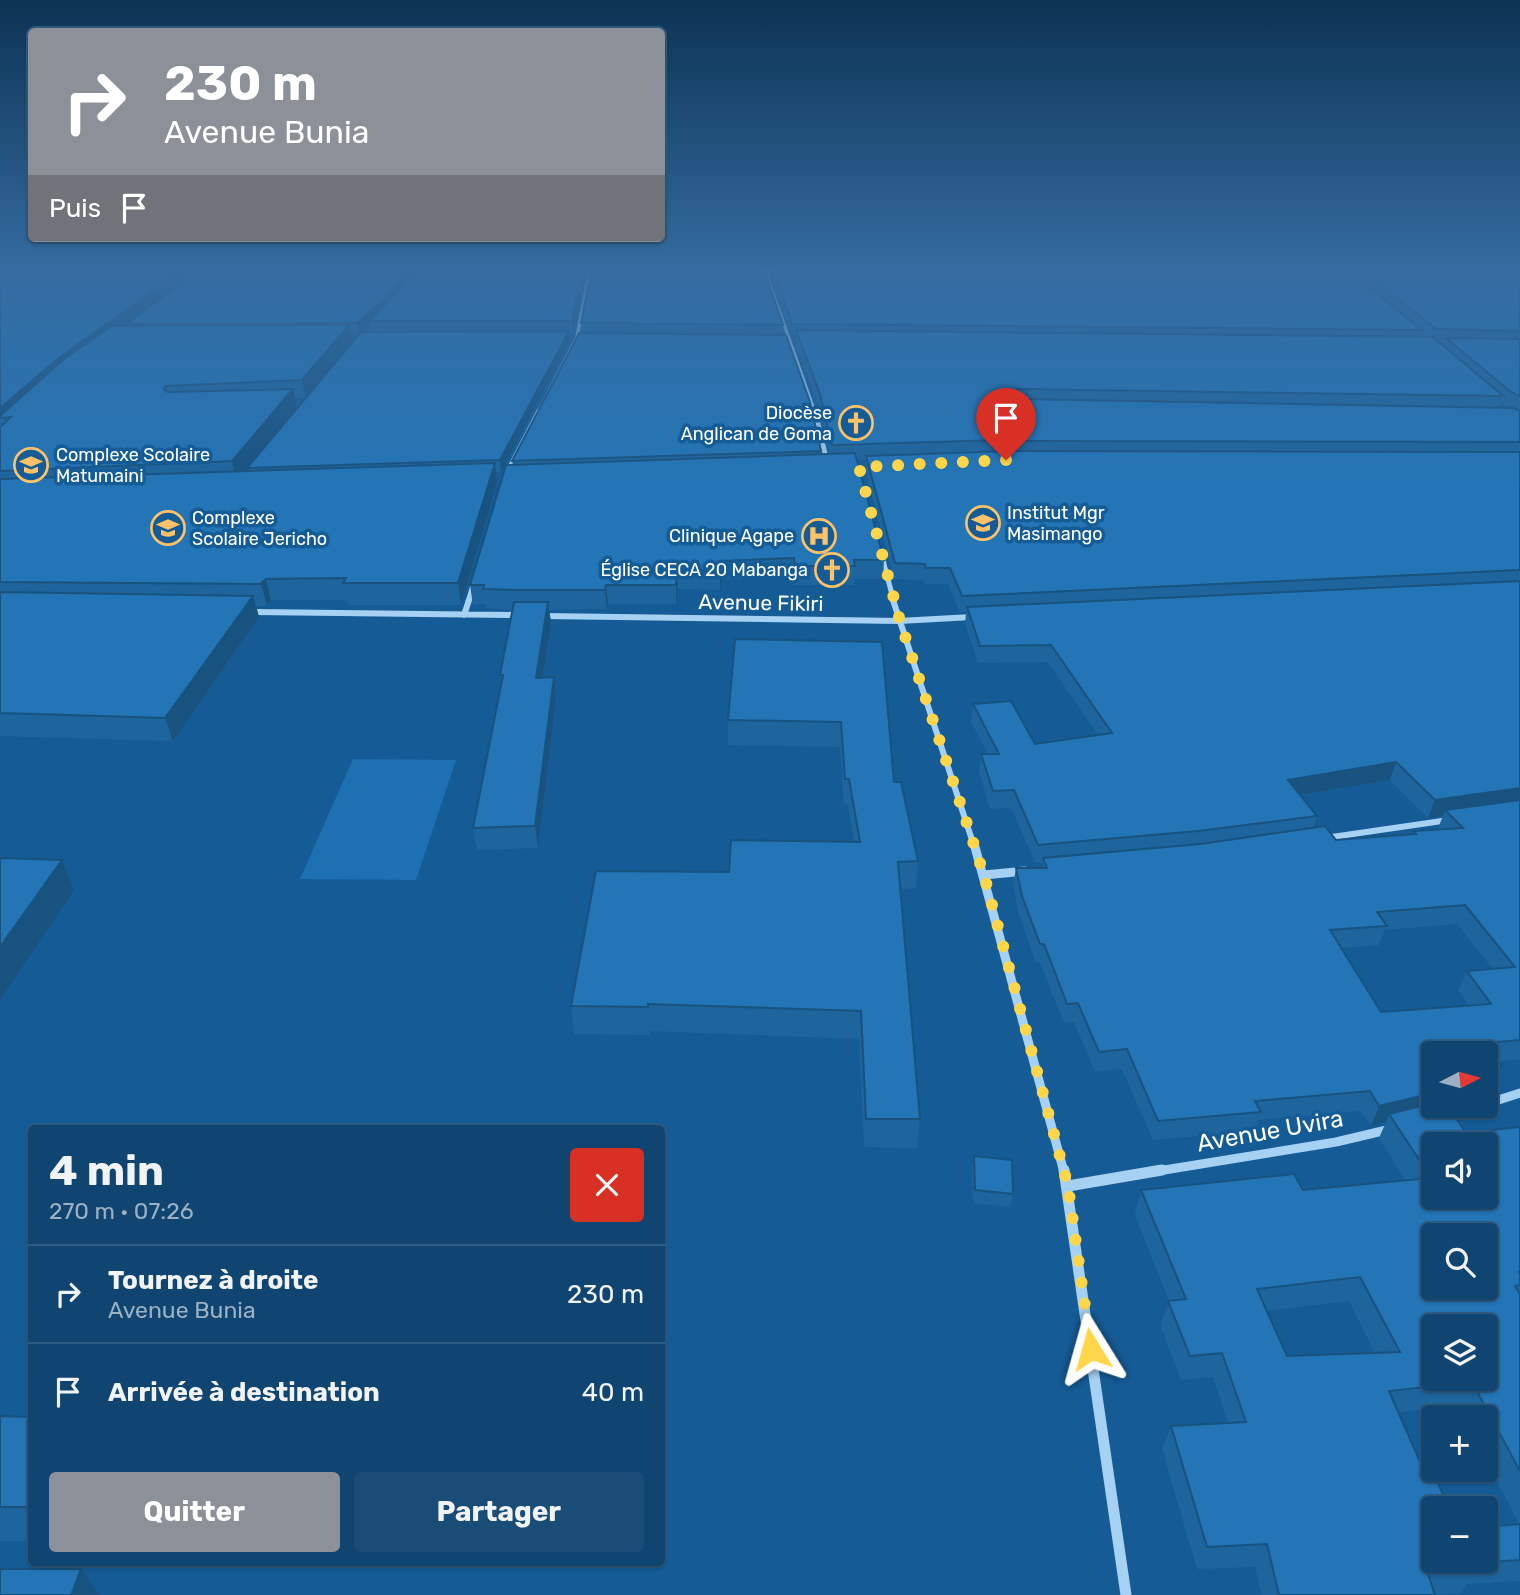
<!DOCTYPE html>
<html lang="fr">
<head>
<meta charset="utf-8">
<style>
  :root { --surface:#104571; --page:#194c76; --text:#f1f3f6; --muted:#9cb1c3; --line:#305d84; --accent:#8c9099 }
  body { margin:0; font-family:Rubik,sans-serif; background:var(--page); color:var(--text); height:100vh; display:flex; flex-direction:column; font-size:26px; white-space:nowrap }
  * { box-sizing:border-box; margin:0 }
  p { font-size:23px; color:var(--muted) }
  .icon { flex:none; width:38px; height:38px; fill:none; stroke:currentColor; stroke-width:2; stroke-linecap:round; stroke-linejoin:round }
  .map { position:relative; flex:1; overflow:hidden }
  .side { position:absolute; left:28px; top:1125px; width:637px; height:441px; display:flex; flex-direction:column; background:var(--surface); border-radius:7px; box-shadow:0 2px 5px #0004,0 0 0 2px var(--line) }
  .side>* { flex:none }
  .guide { position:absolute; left:28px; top:28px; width:637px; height:214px; border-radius:7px; box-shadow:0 2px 5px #0004,0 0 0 2px var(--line); background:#8c9099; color:#fff; overflow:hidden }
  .needle { width:46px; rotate:84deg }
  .controls { position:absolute; left:1421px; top:1041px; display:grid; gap:14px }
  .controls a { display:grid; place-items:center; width:77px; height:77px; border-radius:7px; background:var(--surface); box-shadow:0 2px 5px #0004,0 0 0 2px var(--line); font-size:35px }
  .pin { position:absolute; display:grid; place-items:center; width:60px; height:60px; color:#fff; margin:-72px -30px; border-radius:50% 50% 50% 0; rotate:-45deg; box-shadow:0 0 7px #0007 }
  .pin .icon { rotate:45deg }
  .me { position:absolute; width:77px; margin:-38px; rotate:352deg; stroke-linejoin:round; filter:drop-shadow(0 0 5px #0008) }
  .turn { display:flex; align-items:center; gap:24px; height:147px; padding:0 21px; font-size:32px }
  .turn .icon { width:91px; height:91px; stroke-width:2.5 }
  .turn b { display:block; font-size:49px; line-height:60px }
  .then { display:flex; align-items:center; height:66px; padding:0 21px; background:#0003; gap:14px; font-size:26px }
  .round { display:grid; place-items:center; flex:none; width:74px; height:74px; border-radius:7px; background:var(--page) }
  .head { display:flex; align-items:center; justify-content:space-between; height:119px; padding:0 21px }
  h1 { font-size:42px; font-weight:700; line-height:52px }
  .button { display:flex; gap:14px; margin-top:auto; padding:14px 21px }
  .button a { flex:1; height:80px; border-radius:7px; background:var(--accent); color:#fff; font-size:28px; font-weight:700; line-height:80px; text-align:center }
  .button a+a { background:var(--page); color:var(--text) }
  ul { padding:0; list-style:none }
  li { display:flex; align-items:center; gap:21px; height:98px; padding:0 21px; border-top:2px solid var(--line) }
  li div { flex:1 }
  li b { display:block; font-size:26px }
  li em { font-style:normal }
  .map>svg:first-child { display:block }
  .green { fill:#1d70b1 }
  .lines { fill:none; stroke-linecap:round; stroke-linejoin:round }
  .street-far4 { stroke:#a7d1f2; stroke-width:3.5 }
  .street-far3 { stroke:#a7d1f2; stroke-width:5 }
  .street-far2 { stroke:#a7d1f2; stroke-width:6 }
  .street-far1 { stroke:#a7d1f2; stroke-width:9 }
  .street { stroke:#a7d1f2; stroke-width:11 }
  .secondary { fill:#d6ebfc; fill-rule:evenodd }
  .wall { fill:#1e659d; fill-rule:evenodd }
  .shaded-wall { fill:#18527f }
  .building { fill:#2375b6; stroke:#18527f; stroke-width:2; fill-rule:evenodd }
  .route { stroke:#ffd54a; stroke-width:12; stroke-dasharray:0 21.6 }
  .labels { text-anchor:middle; stroke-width:7; stroke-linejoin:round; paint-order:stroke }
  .far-poi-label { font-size:18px; fill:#fff; stroke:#155c97; text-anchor:end }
  .street-label { font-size:21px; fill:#fff; stroke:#155c97 }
  .near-street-label { font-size:24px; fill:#fff; stroke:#155c97 }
</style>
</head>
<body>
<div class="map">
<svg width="1520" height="1595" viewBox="0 0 1520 1595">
  <rect width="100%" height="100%" fill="#155c97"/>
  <path class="green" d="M353,759L456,760L416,880L300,879Z"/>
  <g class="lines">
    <path class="street-far4" d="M765,270L815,413
      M538,413L577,337L590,268
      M1003,413L1019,408"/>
    <path class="street-far3" d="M815,411L827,462
      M1006,460L1003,412L1006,411
      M507,473L539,411
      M881,553L894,602
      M468,602L473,585"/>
    <path class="street-far2" d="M893,600L975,849
      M249,612L521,615
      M464,615L469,600
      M543,616L899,621L972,617
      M1325,838L1449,820"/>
    <path class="street-far1" d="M975,847L1064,1172
      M984,875L1025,871
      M1486,1104L1520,1093
      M1444,1116L1478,1106
      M1152,1172L1336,1142L1391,1129"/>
    <path class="street" d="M1064,1170L1126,1595
      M1068,1186L1162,1170"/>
    <path class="secondary" d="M791,268L793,271L745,272L742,270L745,268Z"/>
  </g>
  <path class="wall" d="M0,268L189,273L164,297L415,273L584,274L573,333H569L570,341L501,472H496L497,482L461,605H348L347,600H271L267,606H256L259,617L173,741L0,736ZM370,323L371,332L247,468L248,471H244L297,407L295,398H306L352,342L350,333H359Z
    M771,268H1345L1352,274L1353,268H1520V1059L1498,1061L1502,1066L1492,1086H1486V1054H1433V1094L1428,1104L1466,1133L1520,1127V1581L1467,1584L1461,1593L1435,1595H1262L1255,1567L1197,1569L1162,1449L1171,1426L1228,1423L1213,1377L1181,1380L1160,1325L1169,1301L1135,1215L1141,1190H1303L1405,1180L1379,1138L1386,1122L1371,1126L1361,1111L1258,1120L1254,1131L1153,1140L1122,1069L1095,1072L1074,1022L1064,1023L1040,963H1036L1019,915L1013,886L1016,868H1042L1043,863H1035L1011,808L990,809L979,772L981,754H988L971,722L973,704L1035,744L1098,735L1048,662L978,663L965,624L966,612H960L948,584H925L923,580L894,579L865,470L866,459L857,460L884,560L883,579H854V585H794V577L722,580L720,590L678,589L676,604H608L607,609L549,610L551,622L542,678L556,698L538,848L477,850L473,828L501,684L500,675L513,610L486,608L485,604L473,605L470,585L513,465L512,461L582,333L581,323L783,325V335L821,451V454H830L819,408L795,344L796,335H792L771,275ZM1501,401L1506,406L1511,407H1499ZM1010,405L1008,416L1011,451H1001L1002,440L1000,408ZM1390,780L1428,818L1443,816L1438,828L1439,829L1413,831L1412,835L1336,840L1313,828L1317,816L1300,795ZM1457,924L1493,969L1467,971L1458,990L1469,1005L1381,1012L1341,948L1379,945L1385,930ZM1349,1301L1375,1353L1287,1356L1266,1311ZM1457,1406L1463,1418H1486V1460L1519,1524L1433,1561L1399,1412Z
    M882,642L894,782L918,861L916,888L901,889L920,1119L917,1148L864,1147L859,1039L650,1031V1035L574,1034L571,1006L729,872L854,842L848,805L844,804L840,747L728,745V720Z
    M974,1156L1013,1194L1010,1207L973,1203L972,1169Z
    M0,1416L32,1417V1541H0Z"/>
  <path class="shaded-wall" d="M179,268H188L189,273L164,297L0,418V408L60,357Z
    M411,268H414L415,274L370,321V323L359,333L357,323Z
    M583,268H584V274L573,333L572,321Z
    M349,325L352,342L306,398L302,380Z
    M569,331L570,341L501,472L500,460Z
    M293,389L297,407L236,481L232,461Z
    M1018,389L1017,404L1001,407L998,411L1000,396L1003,393Z
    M495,463L497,482L461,605L458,583Z
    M722,561V580L720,590V571Z
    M677,570L678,589L676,604V585Z
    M266,579L271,600L267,606L261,584Z
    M606,585L608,604L607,609L605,590Z
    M253,596L259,617L173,741L165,718Z
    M548,602L551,622L539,698L536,678Z
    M554,677L556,698L538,848L535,826Z
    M1396,762L1390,780L1282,798L1288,780Z
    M1520,788V804L1445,810L1443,816L1428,818L1435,800Z
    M62,860L74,890L0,1000V947Z
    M1433,1093L1425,1112L1389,1114L1386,1122L1371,1126L1379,1106Z
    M32,1499V1512L28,1507Z
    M81,1569L99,1595H71Z"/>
  <path class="building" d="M0,268H179L161,285L60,357L0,408Z
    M195,268H411L382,301L357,323L126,324L167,294Z
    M420,268H583L572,321H370Z
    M592,268H763L783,325L581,323Z
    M773,268H1345L1422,330L792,324Z
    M1360,268H1520V331L1436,329Z
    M349,325L302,380L165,386L164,390L168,392L293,389L232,461L0,471V427L11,417L0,418V416L64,359L112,326Z
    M796,330L1433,337L1503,396L1018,389L1003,393L1000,396L1002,440L832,445L820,394Z
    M569,331L500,460L247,468L361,332Z
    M579,333L786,335L810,402L821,451L512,461Z
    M1446,338L1520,339V396L1511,392Z
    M1019,399L1514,408L1520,411V442L1013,441L1010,402Z
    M1008,451L1520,452V570L962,596L950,568H926L925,564L895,563L866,456Z
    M855,453L884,560H854L855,566H795L794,558L722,561L720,571L677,570L676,585H606L605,590H517L483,589L484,585H470L506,465Z
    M495,463L458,583H343L346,578L266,579L261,584L0,582V479Z
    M1520,581V788L1435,800L1396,762L1288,780L1317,816L1198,831L1038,845L1014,790L993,791L981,754H999L973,704L1011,701L1035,744L1112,733L1051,645L980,646L967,607Z
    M0,592L253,596L165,718L0,713Z
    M514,602H548L536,678L554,677L535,826L473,828L503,675H500Z
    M735,639L882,642L894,782H901L918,861L898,862L920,1119H866L861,1011L648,1004V1007L571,1006L596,871L729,872L731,840L860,842L849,779H845L841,722L728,720Z
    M1520,800V1040L1485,1043L1502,1066L1486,1068V1054H1433V1072L1421,1073L1433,1093L1379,1106L1370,1091L1255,1101L1261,1112L1158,1121L1127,1049L1099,1052L1078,1003L1067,1004L1044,944H1040L1022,896L1016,868H1047L1043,858L1200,844L1325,826L1336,840L1416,834L1413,831L1463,828L1445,810ZM1465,905L1515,967L1467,971L1491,1004L1381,1012L1330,930L1387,926L1377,912Z
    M0,858L62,860L0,947Z
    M1433,1103V1106H1448L1466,1133L1520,1127V1272H1519L1520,1274V1285L1515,1286L1520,1294V1471L1472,1382L1389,1391L1421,1464L1429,1463L1449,1508H1433V1561H1486V1527L1520,1524V1560L1474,1563L1477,1571L1428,1574L1435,1595H1279L1267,1544L1207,1547L1171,1426L1246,1422L1222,1353L1190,1356L1168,1301L1186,1299L1141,1190L1294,1174L1303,1190L1431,1178L1389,1114ZM1433,1144H1486V1197H1433ZM1433,1236H1486V1288H1433ZM1360,1277L1400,1352L1287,1356L1257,1289ZM1433,1326H1486V1379H1433Z
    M974,1156L1012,1160L1013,1194L975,1190Z
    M0,1416L32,1417V1499L28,1507H0Z
    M0,1569H81L71,1595H0Z"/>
  <linearGradient id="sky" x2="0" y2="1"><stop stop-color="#0c3353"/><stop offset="0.55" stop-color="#356ca1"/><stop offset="1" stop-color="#356ca1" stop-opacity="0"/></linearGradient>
  <rect width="1520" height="491" fill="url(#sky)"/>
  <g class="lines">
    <path class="route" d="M1006,460L859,467L900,621L984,875L1068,1186L1091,1349"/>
  </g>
  <defs>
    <g id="church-ring" transform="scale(1.75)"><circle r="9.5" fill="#155c97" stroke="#ffc268" stroke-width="1.5"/><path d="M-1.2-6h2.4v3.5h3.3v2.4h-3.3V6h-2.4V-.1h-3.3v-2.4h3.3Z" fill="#ffc268"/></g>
    <g id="school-ring" transform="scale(1.75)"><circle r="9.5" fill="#155c97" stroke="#ffc268" stroke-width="1.5"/><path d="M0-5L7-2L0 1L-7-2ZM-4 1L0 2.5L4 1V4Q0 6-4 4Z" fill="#ffc268"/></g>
    <g id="hospital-ring" transform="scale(1.75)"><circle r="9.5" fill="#155c97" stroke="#ffc268" stroke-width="1.5"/><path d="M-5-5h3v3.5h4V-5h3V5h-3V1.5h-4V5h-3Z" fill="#ffc268"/></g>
  </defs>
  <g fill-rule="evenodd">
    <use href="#church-ring" x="856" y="423"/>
    <use href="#school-ring" x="31" y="465"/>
    <use href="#school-ring" x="983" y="523"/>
    <use href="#school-ring" x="168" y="528"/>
    <use href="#hospital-ring" x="819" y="536"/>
    <use href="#church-ring" x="832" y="570"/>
  </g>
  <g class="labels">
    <g class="far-poi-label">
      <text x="832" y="419">Diocèse<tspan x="832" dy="21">Anglican de Goma</tspan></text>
      <text x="56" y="461" text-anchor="start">Complexe Scolaire<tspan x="56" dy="21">Matumaini</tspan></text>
      <text x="1007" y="519" text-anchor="start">Institut Mgr<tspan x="1007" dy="21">Masimango</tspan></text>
      <text x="192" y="524" text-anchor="start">Complexe<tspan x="192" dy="21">Scolaire Jericho</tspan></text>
      <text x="794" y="542">Clinique Agape</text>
      <text x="808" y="576">Église CECA 20 Mabanga</text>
    </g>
    <g class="street-label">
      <text transform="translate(761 603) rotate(1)" y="7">Avenue Fikiri</text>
    </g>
    <g class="near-street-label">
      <text transform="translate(1270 1131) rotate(-10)" y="8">Avenue Uvira</text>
    </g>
  </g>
</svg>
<div class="controls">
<a><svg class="needle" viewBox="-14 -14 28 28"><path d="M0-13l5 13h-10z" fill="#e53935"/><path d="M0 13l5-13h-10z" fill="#9cb1c3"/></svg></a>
<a><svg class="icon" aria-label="sound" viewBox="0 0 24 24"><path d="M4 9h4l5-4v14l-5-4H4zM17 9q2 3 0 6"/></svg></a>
<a><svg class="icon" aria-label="search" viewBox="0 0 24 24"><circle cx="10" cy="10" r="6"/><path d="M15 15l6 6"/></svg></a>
<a><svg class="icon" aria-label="layers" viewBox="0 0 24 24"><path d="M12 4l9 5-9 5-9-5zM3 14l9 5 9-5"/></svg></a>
<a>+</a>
<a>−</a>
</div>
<div class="pin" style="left:1006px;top:460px;background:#d93025"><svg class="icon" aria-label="arrive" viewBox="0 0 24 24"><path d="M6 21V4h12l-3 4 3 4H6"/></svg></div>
<svg class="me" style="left:1091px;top:1349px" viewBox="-20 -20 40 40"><path d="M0-17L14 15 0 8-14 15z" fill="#ffd54a" stroke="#fff" stroke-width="4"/></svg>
<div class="guide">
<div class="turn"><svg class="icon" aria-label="right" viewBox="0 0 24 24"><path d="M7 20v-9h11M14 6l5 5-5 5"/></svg><div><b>230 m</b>Avenue Bunia</div></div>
<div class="then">Puis<svg class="icon" aria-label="arrive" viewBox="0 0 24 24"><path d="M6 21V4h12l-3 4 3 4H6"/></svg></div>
</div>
<section class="side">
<div class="head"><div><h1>4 min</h1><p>270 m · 07:26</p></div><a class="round" style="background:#d93025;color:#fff"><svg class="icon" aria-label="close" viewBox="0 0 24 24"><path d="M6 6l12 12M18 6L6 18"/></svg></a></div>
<ul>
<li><svg class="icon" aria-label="right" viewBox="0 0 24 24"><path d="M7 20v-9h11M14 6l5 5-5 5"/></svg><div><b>Tournez à droite</b><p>Avenue Bunia</p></div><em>230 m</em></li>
<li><svg class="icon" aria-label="arrive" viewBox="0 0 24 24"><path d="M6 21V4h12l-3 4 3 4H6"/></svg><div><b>Arrivée à destination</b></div><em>40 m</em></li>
</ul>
<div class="button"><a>Quitter</a><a>Partager</a></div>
</section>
</div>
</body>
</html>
